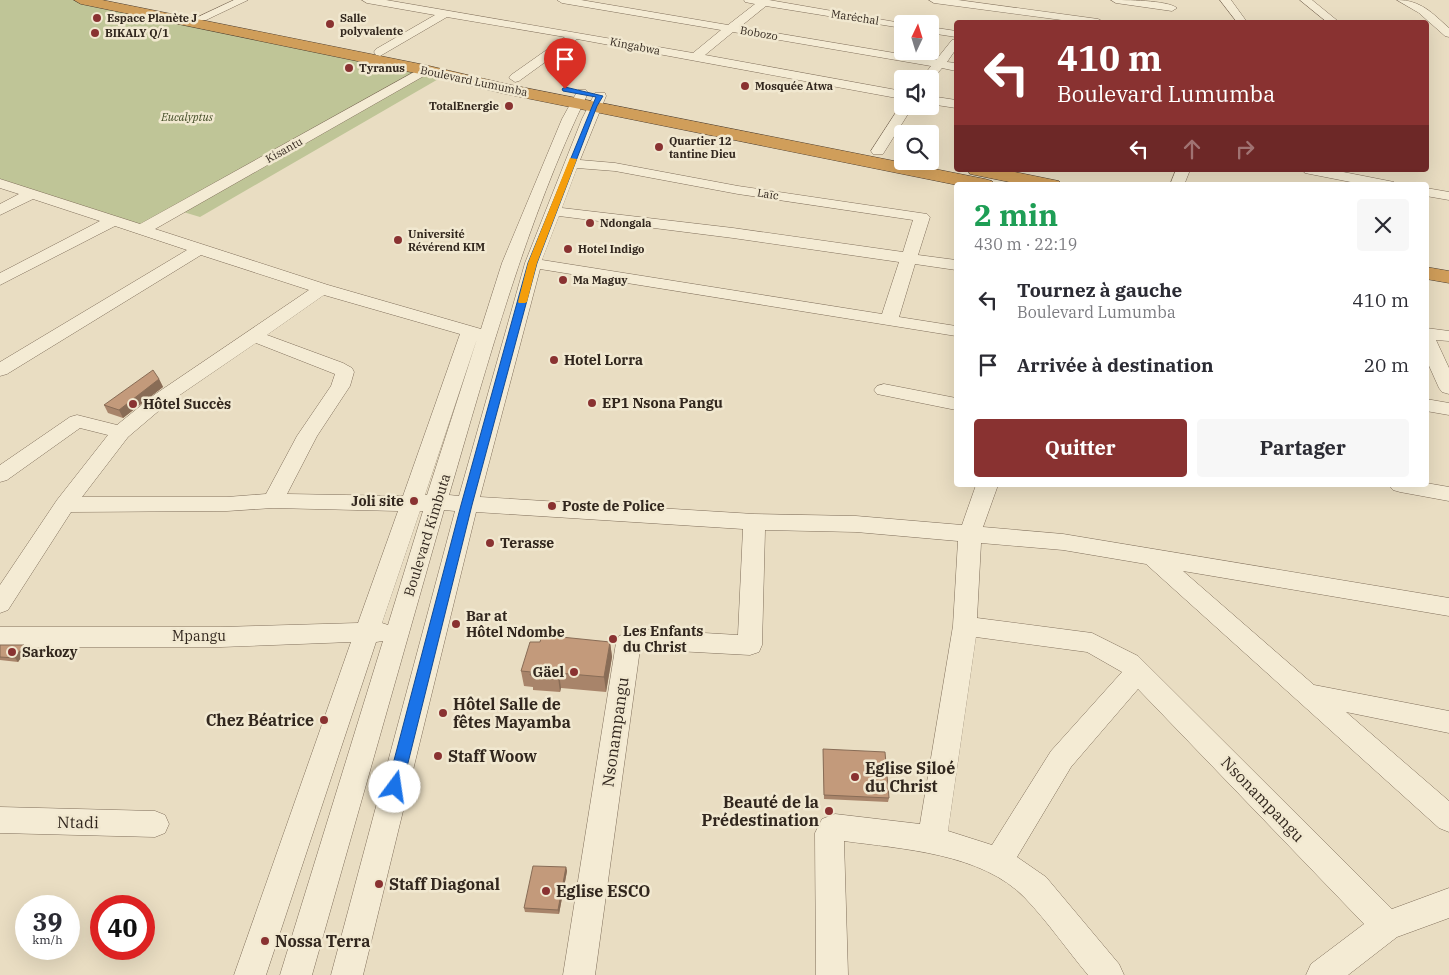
<!DOCTYPE html>
<html lang="fr">
<head>
<meta charset="utf-8">
<style>
  :root { --surface:#fff; --page:#f7f7f7; --text:#2b2b33; --muted:#7c7c81; --accent:#893231 }
  body { margin:0; font-family:"IBM Plex Serif",serif; background:var(--page); color:var(--text); height:100vh; display:flex; flex-direction:column; font-size:19px; white-space:nowrap }
  * { box-sizing:border-box; margin:0 }
  p { font-size:16px; color:var(--muted) }
  .icon { flex:none; width:28px; height:28px; fill:none; stroke:currentColor; stroke-width:2; stroke-linecap:round; stroke-linejoin:round }
  .map { position:relative; flex:1; overflow:hidden }
  .panel { position:absolute; left:954px; top:182px; width:475px; height:305px; display:flex; flex-direction:column; background:var(--surface); border-radius:5px; box-shadow:0 5px 20px #0002 }
  .panel>* { flex:none }
  .banner { position:absolute; left:954px; top:20px; width:475px; height:152px; border-radius:5px; box-shadow:0 5px 20px #0002; background:#893231; color:#fff; overflow:hidden }
  .needle { width:32px; rotate:4deg }
  .fabs { position:absolute; left:894px; top:15px; display:grid; gap:10px }
  .fabs a { display:grid; place-items:center; width:45px; height:45px; border-radius:5px; background:var(--surface); box-shadow:0 5px 20px #0002; font-size:25px }
  .speed { position:absolute; left:15px; top:895px; display:flex; gap:10px; font-size:25px; font-weight:700; text-align:center }
  .speed>* { display:grid; place-content:center; width:65px; height:65px; border-radius:50%; background:var(--surface); box-shadow:0 5px 20px #0002; line-height:1 }
  .speed small { font-size:12px; font-weight:400 }
  .speed .limit { border:8px solid #d22; background:#fff; color:#111 }
  .pin { position:absolute; display:grid; place-items:center; width:42px; height:42px; color:#fff; margin:-51px -21px; border-radius:50% 50% 50% 0; rotate:-45deg; box-shadow:0 0 5px #0007 }
  .pin .icon { rotate:45deg }
  .me { position:absolute; width:55px; margin:-28px; rotate:14deg; stroke-linejoin:round; filter:drop-shadow(0 0 4px #0008) }
  .turn { display:flex; align-items:center; gap:18px; height:105px; padding:0 20px; font-size:22px }
  .turn .icon { width:65px; height:65px; stroke-width:2.5 }
  .turn b { display:block; font-size:35px; line-height:42px }
  .lanes { display:flex; align-items:center; height:48px; padding:0 20px; background:#0003; justify-content:center; gap:25px; direction:ltr }
  .lanes .off { opacity:.35 }
  .round { display:grid; place-items:center; flex:none; width:52px; height:52px; border-radius:5px; background:var(--page) }
  .summary { display:flex; align-items:center; justify-content:space-between; height:85px; padding:0 20px }
  h1 { font-size:30px; font-weight:800; line-height:38px; color:#1e9e55 }
  .primary-button { display:flex; gap:10px; margin-top:auto; padding:10px 20px }
  .primary-button a { flex:1; height:58px; border-radius:5px; background:var(--accent); color:#fff; font-size:20px; font-weight:800; line-height:58px; text-align:center }
  .primary-button a+a { background:var(--page); color:var(--text) }
  ul { padding:0; list-style:none }
  li { display:flex; align-items:center; gap:15px; height:65px; padding:0 20px }
  li div { flex:1 }
  li b { display:block; font-size:19px }
  li em { font-style:normal }
  .map>svg:first-child { display:block }
  .green { fill:#bfc597 }
  .lines { fill:none; stroke-linecap:round; stroke-linejoin:round }
  .minor-casing { stroke:#806f5b; stroke-width:1 }
  .highway-casing { stroke:#4e3e2f; stroke-width:1 }
  .minor { fill:#f4ebd4; fill-rule:evenodd }
  .highway { fill:#d09e5a; fill-rule:evenodd }
  .wall { fill:#a8846a }
  .shaded-wall { fill:#886c56 }
  .building { fill:#c39a7b; stroke:#886c56 }
  .route { fill:#1a73e8; stroke:#114b97 }
  .slow { fill:#f59e0b }
  .poi-dot { fill:#893231; stroke:#f1e8d0; stroke-width:2 }
  .labels { text-anchor:middle; stroke-width:5; stroke-linejoin:round; paint-order:stroke }
  .far-street-label { font-size:11px; fill:#32271e; stroke:#f1e8d0 }
  .far-poi-label { font-size:11px; font-weight:bold; fill:#32271e; stroke:#f1e8d0; text-anchor:start }
  .far-park-label { font-size:11px; font-style:italic; fill:#424c26; stroke:#f1e8d0 }
  .poi-label { font-size:14px; font-weight:bold; fill:#32271e; stroke:#f1e8d0; text-anchor:start }
  .street-label { font-size:14px; fill:#32271e; stroke:#f1e8d0 }
  .near-poi-label { font-size:16px; font-weight:bold; fill:#32271e; stroke:#f1e8d0; text-anchor:start }
  .near-street-label { font-size:16px; fill:#32271e; stroke:#f1e8d0 }
</style>
</head>
<body>
<div class="map">
<svg width="1449" height="975" viewBox="0 0 1449 975">
  <rect width="100%" height="100%" fill="#e9ddc2"/>
  <path class="green" d="M0,0H81L447,74L200,217L180,211L139,234L0,187Z"/>
  <g class="lines">
    <g class="minor-casing">
      <path id="minor" d="M234,0H248L206,20H198L196,18Z
        M362,0H386L693,53L721,30L562,3L557,0H581L728,25L755,4L745,2L744,0H769L907,24H902V28L766,6L740,27L936,60L952,40L956,39V49L947,62L956,63V71L942,68L930,82V79H921L931,66L733,32L705,55L902,91V99L577,39L519,81L515,82L509,78L511,75L565,37L447,17L380,56L376,55L374,52L376,49L435,15L367,3Z
        M929,0H958L1098,19L1104,22H1077L934,3Z
        M1111,0C1125,0 1167,0 1177,8L1172,11L1116,3Z
        M1220,0H1231L1247,22H1237Z
        M1300,0H1312L1339,22H1327Z
        M1397,0C1421,0 1432,13 1449,28V37L1445,36L1419,13Z
        M930,27L956,31V37L930,33Z
        M425,66L431,70L429,73L155,229L328,285L481,329L502,263L562,119L578,90H586L588,93C526,221 489,359 449,495L459,496L525,263L582,119L595,93H605L606,96L580,160L615,163L738,186L927,214L930,217L918,255L956,260V270L915,264L899,317L956,326V336L540,269L480,497L754,514L856,516L962,525L976,485H998L983,527L1063,534L1449,598V616L1183,571L1314,685L1449,711V733L1346,712L1449,801V832L1439,828L1146,564L1063,550L981,543L977,618L1092,633L1138,656L1392,909L1449,888V918L1397,937L1348,975H1306L1311,964L1364,924L1138,689L1071,767L1017,857L1046,877L1119,964L1124,975H1088C1067,950 1048,922 1025,898C982,853 902,849 844,841L848,975H816L815,833L822,819L835,814L920,824L953,626L958,541L856,532L765,530L762,645L759,652L750,655L640,649L595,975H563L616,643L619,636L636,629L738,635L743,529L476,512L363,975H331L455,511L444,510L312,975H280L383,641L376,642L266,975H234L351,642L221,647H0V627H221L358,623L398,511L273,508L227,511L71,512L8,610L0,613V585L57,500L108,435L80,428L7,480L0,482V465L70,417L77,415L117,425L154,395L309,290L201,255L7,374L0,376V362L187,250L115,226L0,285V273L100,221L33,199L0,215V204L19,194L0,188V179L140,224ZM577,168L615,171L738,194L913,220L903,252L733,228L562,208ZM559,216L733,238L899,262L882,314L542,260ZM324,295L460,334L403,496L287,494L317,436L350,386L354,372L352,368L343,363L267,335ZM477,339L427,495H425ZM256,343L335,374L331,386L297,436L266,494L227,497H82L128,437L168,403ZM420,511H423L388,625L382,623ZM976,637L1087,652L1122,672L1051,751L992,845L948,831Z
        M930,96L956,100V108L930,104Z
        M902,103V106H913L883,154H873L871,151Z
        M1176,170H1190L1184,185H1170Z
        M1303,170H1333L1389,181L1394,182L1396,185H1366L1310,174L1305,173Z
        M1426,188L1449,192V200L1426,196Z
        M1426,328L1449,331V341L1436,340L1449,368V394L1442,392L1439,388L1426,359Z
        M884,384L956,398V410L877,394L874,390L877,386Z
        M1426,399L1449,403V415L1426,411Z
        M1426,483L1449,487V501L1400,492L1393,490L1389,485H1426Z
        M0,807L155,811L165,815L169,824L165,833L155,837L0,833Z"/>
    </g>
    <g class="highway-casing">
      <path id="highway" d="M74,0H102L425,65L506,84L985,179L992,181L995,185H957L506,94L425,75L81,4Z
        M968,170H1005L1059,181L1062,185H1024L970,174Z
        M1426,267L1449,271V283L1426,279Z"/>
    </g>
    <use href="#minor" class="minor"/>
    <use href="#highway" class="highway"/>
  </g>
  <path class="wall" d="M159,379L163,387L123,418L108,413L104,405Z
    M540,642H610L612,657L606,692L561,688L560,692L533,690V687L524,686L521,671Z
    M0,645H24L27,649L18,662L0,660Z
    M823,749L889,798L888,802L824,799Z
    M566,867L567,871L559,914L525,912L524,908Z"/>
  <path class="shaded-wall" d="M159,379L163,387L123,418L119,410Z
    M610,642L612,657L606,692L604,677Z
    M24,645L27,649L18,662L15,658Z
    M559,673L561,688L560,692L558,677Z
    M566,867L567,871L559,914L558,910Z"/>
  <path class="building" d="M153,370L159,379L119,410L104,405Z
    M542,635L610,642L604,677L559,673L558,677L530,675L531,672L521,671L530,642H540Z
    M0,645H24L15,658L0,657Z
    M823,749L885,752L889,798L824,795Z
    M533,866L566,867L558,910L524,908Z"/>
  <path class="route" d="M565,87L603,96L597,106L537,263L472,505L402,787L400,792L395,793L390,792L387,787L461,505L528,263L596,97L563,91L562,89Z"/>
  <path class="slow" d="M570,158L577,159L537,263L527,302L525,303H519L518,302L528,263Z"/>
  <g class="poi-dot">
    <circle cx="97" cy="18" r="5"/>
    <circle cx="330" cy="24" r="5"/>
    <circle cx="95" cy="33" r="5"/>
    <circle cx="349" cy="68" r="5"/>
    <circle cx="745" cy="86" r="5"/>
    <circle cx="509" cy="106" r="5"/>
    <circle cx="659" cy="147" r="5"/>
    <circle cx="590" cy="223" r="5"/>
    <circle cx="398" cy="240" r="5"/>
    <circle cx="568" cy="249" r="5"/>
    <circle cx="563" cy="280" r="5"/>
    <circle cx="554" cy="360" r="5"/>
    <circle cx="592" cy="403" r="5"/>
    <circle cx="133" cy="404" r="5"/>
    <circle cx="414" cy="501" r="5"/>
    <circle cx="552" cy="506" r="5"/>
    <circle cx="490" cy="543" r="5"/>
    <circle cx="456" cy="624" r="5"/>
    <circle cx="613" cy="639" r="5"/>
    <circle cx="12" cy="652" r="5"/>
    <circle cx="574" cy="672" r="5"/>
    <circle cx="443" cy="713" r="5"/>
    <circle cx="324" cy="720" r="5"/>
    <circle cx="438" cy="756" r="5"/>
    <circle cx="855" cy="777" r="5"/>
    <circle cx="829" cy="811" r="5"/>
    <circle cx="379" cy="884" r="5"/>
    <circle cx="546" cy="891" r="5"/>
    <circle cx="265" cy="941" r="5"/>
  </g>
  <g class="labels">
    <g class="far-street-label">
      <text transform="translate(855 17) rotate(9)" y="4">Maréchal</text>
      <text transform="translate(759 33) rotate(10)" y="4">Bobozo</text>
      <text transform="translate(635 46) rotate(11)" y="4">Kingabwa</text>
      <text transform="translate(474 81) rotate(12)" y="4">Boulevard Lumumba</text>
      <text transform="translate(284 150) rotate(-29)" y="4">Kisantu</text>
      <text transform="translate(768 194) rotate(9)" y="4">Laïc</text>
    </g>
    <g class="far-poi-label">
      <text x="107" y="22">Espace Planète J</text>
      <text x="340" y="22">Salle<tspan x="340" dy="13">polyvalente</tspan></text>
      <text x="105" y="37">BIKALY Q/1</text>
      <text x="359" y="72">Tyranus</text>
      <text x="755" y="90">Mosquée Atwa</text>
      <text x="499" y="110" text-anchor="end">TotalEnergie</text>
      <text x="669" y="145">Quartier 12<tspan x="669" dy="13">tantine Dieu</tspan></text>
      <text x="600" y="227">Ndongala</text>
      <text x="408" y="238">Université<tspan x="408" dy="13">Révérend KIM</tspan></text>
      <text x="578" y="253">Hotel Indigo</text>
      <text x="573" y="284">Ma Maguy</text>
    </g>
    <g class="far-park-label">
      <text x="187" y="121">Eucalyptus</text>
    </g>
    <g class="poi-label">
      <text x="564" y="365">Hotel Lorra</text>
      <text x="602" y="408">EP1 Nsona Pangu</text>
      <text x="143" y="409">Hôtel Succès</text>
      <text x="404" y="506" text-anchor="end">Joli site</text>
      <text x="562" y="511">Poste de Police</text>
      <text x="500" y="548">Terasse</text>
      <text x="466" y="621">Bar at<tspan x="466" dy="16">Hôtel Ndombe</tspan></text>
      <text x="623" y="636">Les Enfants<tspan x="623" dy="16">du Christ</tspan></text>
      <text x="22" y="657">Sarkozy</text>
      <text x="564" y="677" text-anchor="end">Gäel</text>
    </g>
    <g class="street-label">
      <text transform="translate(427 535) rotate(-73)" y="5">Boulevard Kimbuta</text>
      <text x="199" y="641">Mpangu</text>
    </g>
    <g class="near-poi-label">
      <text x="453" y="710">Hôtel Salle de<tspan x="453" dy="18">fêtes Mayamba</tspan></text>
      <text x="314" y="726" text-anchor="end">Chez Béatrice</text>
      <text x="448" y="762">Staff Woow</text>
      <text x="865" y="774">Eglise Siloé<tspan x="865" dy="18">du Christ</tspan></text>
      <text x="819" y="808" text-anchor="end">Beauté de la<tspan x="819" dy="18">Prédestination</tspan></text>
      <text x="389" y="890">Staff Diagonal</text>
      <text x="556" y="897">Eglise ESCO</text>
      <text x="275" y="947">Nossa Terra</text>
    </g>
    <g class="near-street-label">
      <text transform="translate(615 732) rotate(-82)" y="6">Nsonampangu</text>
      <text transform="translate(1263 799) rotate(46)" y="6">Nsonampangu</text>
      <text transform="translate(78 822) rotate(1)" y="6">Ntadi</text>
    </g>
  </g>
</svg>
<div class="fabs">
<a><svg class="needle" viewBox="-14 -14 28 28"><path d="M0-13l5 13h-10z" fill="#e53935"/><path d="M0 13l5-13h-10z" fill="#7c7c81"/></svg></a>
<a><svg class="icon" aria-label="sound" viewBox="0 0 24 24"><path d="M4 9h4l5-4v14l-5-4H4zM17 9q2 3 0 6"/></svg></a>
<a><svg class="icon" aria-label="search" viewBox="0 0 24 24"><circle cx="10" cy="10" r="6"/><path d="M15 15l6 6"/></svg></a>
</div>
<div class="speed"><div>39<small>km/h</small></div><div class="limit">40</div></div>
<div class="pin" style="left:565px;top:89px;background:#d93025"><svg class="icon" aria-label="arrive" viewBox="0 0 24 24"><path d="M6 21V4h12l-3 4 3 4H6"/></svg></div>
<svg class="me" style="left:395px;top:787px" viewBox="-20 -20 40 40"><circle r="19" fill="#fff"/><path d="M0-13L10 11 0 6-10 11z" fill="#1a73e8"/></svg>
<div class="banner">
<div class="turn"><svg class="icon" aria-label="left" viewBox="0 0 24 24"><path d="M17 20v-9H6M10 6l-5 5 5 5"/></svg><div><b>410 m</b>Boulevard Lumumba</div></div>
<div class="lanes"><svg class="icon" aria-label="left" viewBox="0 0 24 24"><path d="M17 20v-9H6M10 6l-5 5 5 5"/></svg><svg class="icon off" aria-label="ahead" viewBox="0 0 24 24"><path d="M12 20V5M6 11l6-6 6 6"/></svg><svg class="icon off" aria-label="right" viewBox="0 0 24 24"><path d="M7 20v-9h11M14 6l5 5-5 5"/></svg></div>
</div>
<section class="panel">
<div class="summary"><div><h1>2 min</h1><p>430 m · 22:19</p></div><a class="round"><svg class="icon" aria-label="close" viewBox="0 0 24 24"><path d="M6 6l12 12M18 6L6 18"/></svg></a></div>
<ul>
<li><svg class="icon" aria-label="left" viewBox="0 0 24 24"><path d="M17 20v-9H6M10 6l-5 5 5 5"/></svg><div><b>Tournez à gauche</b><p>Boulevard Lumumba</p></div><em>410 m</em></li>
<li><svg class="icon" aria-label="arrive" viewBox="0 0 24 24"><path d="M6 21V4h12l-3 4 3 4H6"/></svg><div><b>Arrivée à destination</b></div><em>20 m</em></li>
</ul>
<div class="primary-button"><a>Quitter</a><a>Partager</a></div>
</section>
</div>
</body>
</html>
